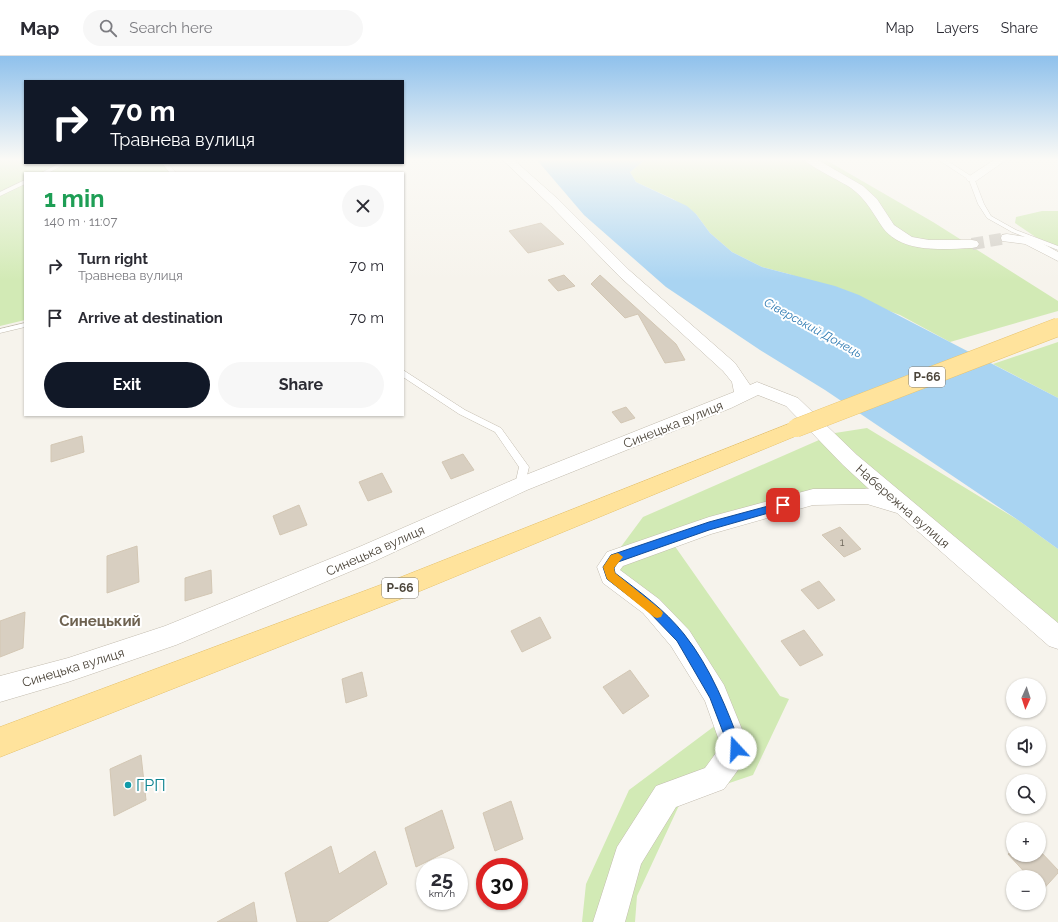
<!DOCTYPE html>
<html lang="en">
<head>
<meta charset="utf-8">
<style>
  :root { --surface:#fff; --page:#f7f7f7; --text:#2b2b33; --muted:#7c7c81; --line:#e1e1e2; --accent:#111827 }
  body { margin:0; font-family:Raleway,sans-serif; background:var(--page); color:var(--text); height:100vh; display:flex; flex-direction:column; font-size:15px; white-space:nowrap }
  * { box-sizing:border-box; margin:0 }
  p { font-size:13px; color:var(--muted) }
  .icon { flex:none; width:22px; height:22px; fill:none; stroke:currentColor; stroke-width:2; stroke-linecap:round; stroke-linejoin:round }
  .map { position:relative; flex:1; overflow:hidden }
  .panel { position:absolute; left:24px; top:116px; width:380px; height:244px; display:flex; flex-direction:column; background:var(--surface); border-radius:0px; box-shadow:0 1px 3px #0004 }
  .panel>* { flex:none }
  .guide { position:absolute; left:24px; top:24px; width:380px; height:84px; border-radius:0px; box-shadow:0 1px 3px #0004; background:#111827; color:#fff; overflow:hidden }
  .needle { width:26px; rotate:183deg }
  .buttons { position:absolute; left:1006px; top:622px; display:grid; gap:8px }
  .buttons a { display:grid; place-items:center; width:40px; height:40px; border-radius:50%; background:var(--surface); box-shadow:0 1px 3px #0004; font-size:20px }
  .speed { position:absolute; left:416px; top:802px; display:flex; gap:8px; font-size:20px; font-weight:700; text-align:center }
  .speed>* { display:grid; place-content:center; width:52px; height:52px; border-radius:50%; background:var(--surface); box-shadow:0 1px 3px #0004; line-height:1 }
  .speed small { font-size:10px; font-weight:400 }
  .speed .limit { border:6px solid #d22; background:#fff; color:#111 }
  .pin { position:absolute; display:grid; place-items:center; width:34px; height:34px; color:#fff; margin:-17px; border-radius:8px; box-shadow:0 2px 6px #0006 }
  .me { position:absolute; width:44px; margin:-22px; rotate:340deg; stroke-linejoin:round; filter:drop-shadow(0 0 3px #0008) }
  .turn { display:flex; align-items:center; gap:14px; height:84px; padding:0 20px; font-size:18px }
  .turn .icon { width:52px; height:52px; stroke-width:2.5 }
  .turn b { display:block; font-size:28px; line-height:34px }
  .round { display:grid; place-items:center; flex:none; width:42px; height:42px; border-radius:21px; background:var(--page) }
  .head { display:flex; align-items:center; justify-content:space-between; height:68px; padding:0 20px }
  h1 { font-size:24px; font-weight:700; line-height:30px; color:#1e9e55 }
  .button { display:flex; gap:8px; margin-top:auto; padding:8px 20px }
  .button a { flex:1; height:46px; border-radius:24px; background:var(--accent); color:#fff; font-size:16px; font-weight:700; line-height:46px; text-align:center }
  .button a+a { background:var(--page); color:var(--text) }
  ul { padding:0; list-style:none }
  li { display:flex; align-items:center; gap:12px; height:52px; padding:0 20px }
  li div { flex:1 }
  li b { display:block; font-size:15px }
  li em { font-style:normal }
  header { display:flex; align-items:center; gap:24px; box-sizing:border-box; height:56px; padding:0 20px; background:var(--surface); border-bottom:1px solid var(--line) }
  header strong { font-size:19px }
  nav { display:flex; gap:22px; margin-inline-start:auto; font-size:14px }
  .search { width:280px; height:36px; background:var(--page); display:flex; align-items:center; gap:10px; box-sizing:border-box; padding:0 14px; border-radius:22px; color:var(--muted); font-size:15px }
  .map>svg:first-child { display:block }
  .green { fill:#d2eab5 }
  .water { fill:#a9d4f2 }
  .building { fill:#d8cfc1; stroke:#d3c7b4 }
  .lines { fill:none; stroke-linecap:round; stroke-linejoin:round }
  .minor-tunnel { stroke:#d4d0c8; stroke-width:12; stroke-dasharray:12 6; stroke-linecap:butt }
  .service-casing { stroke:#c2bbae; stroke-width:1 }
  .minor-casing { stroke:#c2bbae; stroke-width:1 }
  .primary-casing { stroke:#e6c16a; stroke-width:1 }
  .service { fill:#fff; fill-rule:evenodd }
  .minor { fill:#fff; fill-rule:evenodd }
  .primary { fill:#ffe39c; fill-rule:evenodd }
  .primary-bridge-casing { stroke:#e6c16a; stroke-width:19; stroke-linecap:butt }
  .primary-bridge { stroke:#ffe39c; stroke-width:18 }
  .route { fill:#1a73e8; stroke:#114b97 }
  .slow { fill:#f59e0b }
  .culture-dot { fill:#0f9aa8; stroke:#fff; stroke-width:1.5 }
  .labels { text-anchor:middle; stroke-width:4; stroke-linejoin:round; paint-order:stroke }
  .number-label { font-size:11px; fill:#6e675b }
  .far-water-label { font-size:12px; font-style:italic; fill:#2e7ab2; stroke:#fff }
  .shield { fill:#fff; stroke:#817c74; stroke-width:1 }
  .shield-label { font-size:12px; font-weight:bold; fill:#4b4439 }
  .street-label { font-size:13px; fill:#4b4439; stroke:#fff }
  .quarter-label { font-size:15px; font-weight:bold; fill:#6e6250; stroke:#fff }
  .near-culture-label { font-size:16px; fill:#0d838f; stroke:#fff; text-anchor:start }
</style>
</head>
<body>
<header>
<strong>Map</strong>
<div class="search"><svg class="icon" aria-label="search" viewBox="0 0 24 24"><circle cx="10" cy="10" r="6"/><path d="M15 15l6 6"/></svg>Search here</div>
<nav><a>Map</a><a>Layers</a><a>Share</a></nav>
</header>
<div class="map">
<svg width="1058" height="866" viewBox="0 0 1058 866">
  <rect width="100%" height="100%" fill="#f6f3ec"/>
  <path class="green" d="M0,104H25V107H168L173,117H25V264L0,270Z
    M645,104H826L933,166L1058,245V255L950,286L900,259L789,218L762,211L732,196L710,177L696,158L673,143L636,126L630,116Z
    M1042,155H1058V190L1040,184L1015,167L1016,161Z
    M1058,286V342L993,308Z
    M867,372L1018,464L1058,493V567L881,423L860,436L796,441L674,489L780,640L789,643L753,719L682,743L637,840L635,866H582L586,828L629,734L732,657L609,507L643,461L835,377Z"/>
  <path class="water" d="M537,104H645L630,116L636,126L687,150L696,158L710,177L732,196L762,211L835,230L859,239L1058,342V493L1018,464L825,334L760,294L666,231L584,159Z"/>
  <path class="building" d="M541,167L564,188L528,197L509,175Z
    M564,219L575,230L558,235L548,224Z
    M600,219L676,288L685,304L665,307L638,258L625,262L591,228Z
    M626,351L635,362L621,367L612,356Z
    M82,380L84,396L51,406V389Z
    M463,398L474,414L451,423L442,406Z
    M382,417L392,436L368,445L359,426Z
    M299,449L307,469L280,479L273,460Z
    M840,471L861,493L844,501L822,479Z
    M137,490L139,526L107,537V500Z
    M211,514L212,537L185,545V522Z
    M819,525L835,544L818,553L801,534Z
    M25,556L23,592L0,601V565Z
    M540,561L551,582L522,596L511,575Z
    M804,574L823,599L800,610L781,585Z
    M630,614L649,640L623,658L603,631Z
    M362,616L367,640L346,647L342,623Z
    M141,699L146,744L114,760L110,713Z
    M511,745L523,783L495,795L483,757Z
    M442,754L454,792L416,811L405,772Z
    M331,790L339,818L375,795L387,828L327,866H297L285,817Z
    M1013,794V799H1039V794L1058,814V817L1039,838V821H1029L1008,798Z
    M254,846L257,866H217Z"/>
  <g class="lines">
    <path class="minor-tunnel" d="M972,188L1007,182"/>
    <g class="service-casing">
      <path id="service" d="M939,104H946L974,122L984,148L991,160L1016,174L1058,190V194L1012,176L987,162L978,148L969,124Z
        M60,107H67L48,117H41Z
        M162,107H168L176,117H170Z
        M25,124V128L0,140V136Z
        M25,267V271L0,277V273Z
        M403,314L465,354L501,372L529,411L524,432H516L515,429L519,411L495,376L459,358L403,321Z"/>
    </g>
    <g class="minor-casing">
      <path id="minor" d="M503,104H514L559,144L629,214L735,307L750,329L757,326L798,342L857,399L1058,567V593L1049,590L897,457L867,448L813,449L711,478L623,510L620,514L659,543L689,574L724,629L750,693L746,703L724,733L676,751L641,808L625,866H593L617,791L656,730L705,712L721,690L705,645L671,590L643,557L603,527L597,511L607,496L709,461L813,433H869L843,409L786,350L758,339L731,352L527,434L375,505L176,589L68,626L0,646V620L68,602L165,570L359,491L513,424L734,336L732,326L723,315L619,220L551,150Z
        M805,104H818L863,130L877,143L894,169L912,181L929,184H972L977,185L979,188L977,191L972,192C944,193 903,198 883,172C873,157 866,143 851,132C841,125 810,111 805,104Z
        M994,104H1006L976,125H968L966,123L968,121Z
        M1007,178L1033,182L1058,196V205L1025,188L1002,185L1001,182L1002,179Z"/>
    </g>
    <g class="primary-casing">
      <path id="primary" d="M796,365L803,367L806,372L803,377L408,540L0,701V671L391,525Z"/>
    </g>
    <use href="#service" class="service"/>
    <use href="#minor" class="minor"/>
    <use href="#primary" class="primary"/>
    <g class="primary-bridge-casing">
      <path id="primary-bridge" d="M796,372L1058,271"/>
    </g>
    <use href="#primary-bridge" class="primary-bridge"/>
  </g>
  <linearGradient id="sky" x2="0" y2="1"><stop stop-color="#8fc1ec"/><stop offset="0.46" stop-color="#fbfaf6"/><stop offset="1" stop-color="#fbfaf6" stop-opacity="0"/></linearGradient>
  <rect width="1058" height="225" fill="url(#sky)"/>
  <path class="route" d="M783,446L786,447V452L709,474L618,506L614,512L615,517C640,536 665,554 684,578C711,612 727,653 742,693L740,697L736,699L731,697L710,642L677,585L647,554L607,523L603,511L611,499L709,466Z"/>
  <path class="slow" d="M618,497L623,501L614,512L615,517L661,554L663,557L661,561L657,562L654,561L607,523L603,511L611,499Z"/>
  <circle class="culture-dot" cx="128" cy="729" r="4"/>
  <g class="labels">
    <g class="number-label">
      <text x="842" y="490">1</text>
    </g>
    <g class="far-water-label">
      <text transform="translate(813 272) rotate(29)" y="4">Сіверський Донець</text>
    </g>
    <g class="shield">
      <rect x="909" y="311" width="36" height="20" rx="3"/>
      <rect x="382" y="522" width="36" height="20" rx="3"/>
    </g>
    <g class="shield-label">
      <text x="927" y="325">Р-66</text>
      <text x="400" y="536">Р-66</text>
    </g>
    <g class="street-label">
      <text transform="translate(673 368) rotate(-22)" y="5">Синецька вулиця</text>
      <text transform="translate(903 450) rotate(41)" y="5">Набережна вулиця</text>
      <text transform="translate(375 494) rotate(-24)" y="5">Синецька вулиця</text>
      <text transform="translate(73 611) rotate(-17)" y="5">Синецька вулиця</text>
    </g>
    <g class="quarter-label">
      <text x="100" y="570">Синецький</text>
    </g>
    <g class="near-culture-label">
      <text x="136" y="735">ГРП</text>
    </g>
  </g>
</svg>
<div class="buttons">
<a><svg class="needle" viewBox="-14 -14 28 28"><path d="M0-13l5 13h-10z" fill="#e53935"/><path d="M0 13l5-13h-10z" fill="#7c7c81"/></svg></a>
<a><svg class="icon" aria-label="sound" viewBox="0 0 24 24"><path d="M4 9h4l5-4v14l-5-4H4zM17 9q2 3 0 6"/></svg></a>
<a><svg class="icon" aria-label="search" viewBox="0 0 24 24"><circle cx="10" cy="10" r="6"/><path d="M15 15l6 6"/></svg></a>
<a>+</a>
<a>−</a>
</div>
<div class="speed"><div>25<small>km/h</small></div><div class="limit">30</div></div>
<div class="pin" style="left:783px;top:449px;background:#d93025"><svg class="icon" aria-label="arrive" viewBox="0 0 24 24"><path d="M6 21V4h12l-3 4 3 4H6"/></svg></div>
<svg class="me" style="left:736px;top:693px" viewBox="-20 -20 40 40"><circle r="19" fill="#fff"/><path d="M0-13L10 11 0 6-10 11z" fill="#1a73e8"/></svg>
<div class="guide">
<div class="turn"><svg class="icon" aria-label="right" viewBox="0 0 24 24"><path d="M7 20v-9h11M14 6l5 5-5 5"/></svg><div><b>70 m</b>Травнева вулиця</div></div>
</div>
<section class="panel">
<div class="head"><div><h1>1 min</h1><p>140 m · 11:07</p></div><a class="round"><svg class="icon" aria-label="close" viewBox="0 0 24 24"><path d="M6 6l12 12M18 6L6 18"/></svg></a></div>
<ul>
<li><svg class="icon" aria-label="right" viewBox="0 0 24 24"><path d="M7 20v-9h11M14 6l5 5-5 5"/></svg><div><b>Turn right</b><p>Травнева вулиця</p></div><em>70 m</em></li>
<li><svg class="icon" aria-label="arrive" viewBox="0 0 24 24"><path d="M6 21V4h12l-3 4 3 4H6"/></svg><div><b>Arrive at destination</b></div><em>70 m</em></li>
</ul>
<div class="button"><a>Exit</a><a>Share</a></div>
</section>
</div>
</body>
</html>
